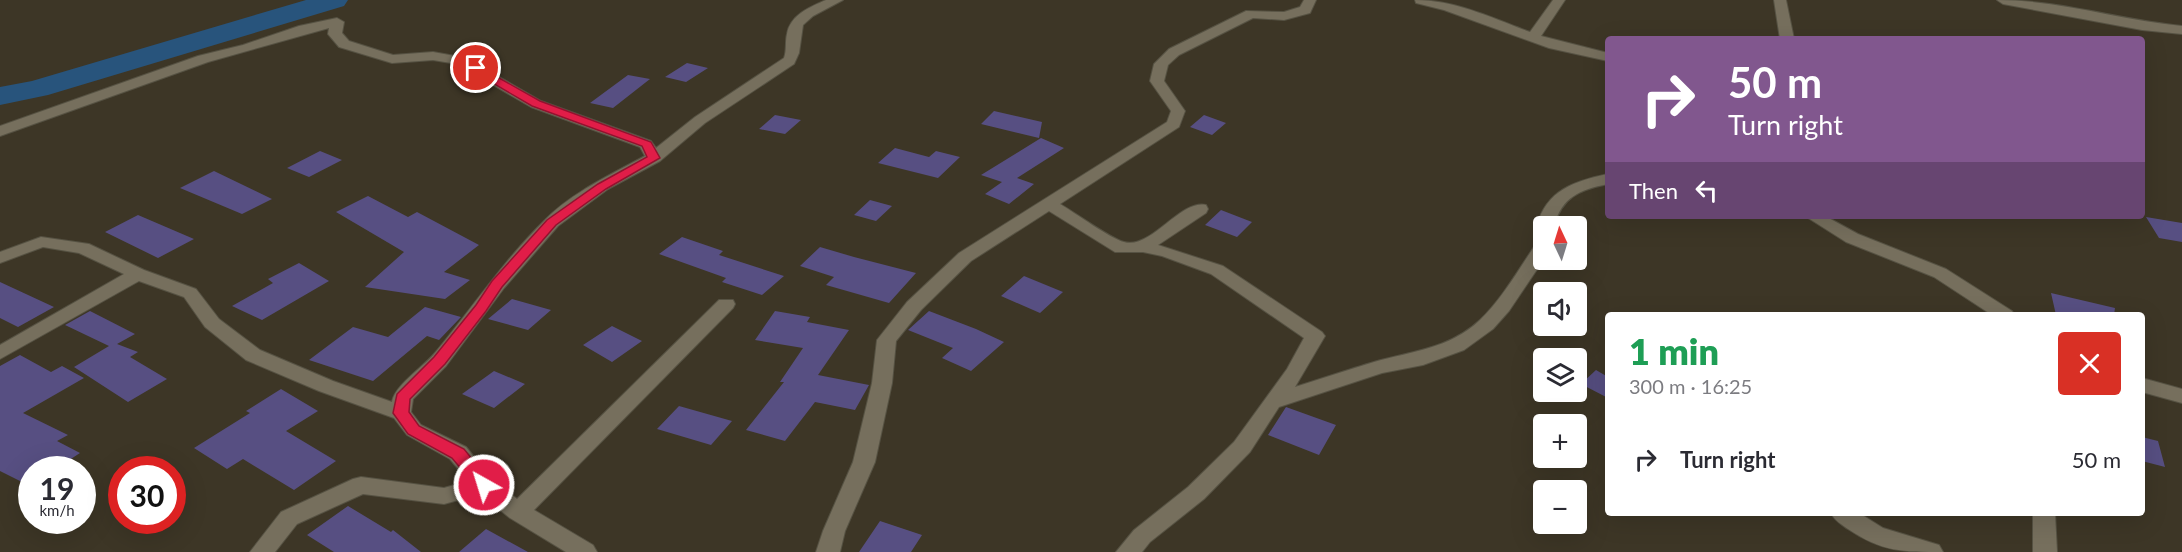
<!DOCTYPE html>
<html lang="en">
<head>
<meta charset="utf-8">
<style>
  :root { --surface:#fff; --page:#f7f7f7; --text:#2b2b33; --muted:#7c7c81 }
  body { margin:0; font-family:Lato,sans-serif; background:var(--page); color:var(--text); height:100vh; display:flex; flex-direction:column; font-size:22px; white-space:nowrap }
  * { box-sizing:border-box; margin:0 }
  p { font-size:20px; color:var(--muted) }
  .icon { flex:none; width:33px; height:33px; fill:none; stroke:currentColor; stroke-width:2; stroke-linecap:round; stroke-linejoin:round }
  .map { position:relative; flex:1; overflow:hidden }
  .details { position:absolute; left:1605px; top:312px; width:540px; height:204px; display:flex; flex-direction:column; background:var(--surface); border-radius:6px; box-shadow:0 6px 24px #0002 }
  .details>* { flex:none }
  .top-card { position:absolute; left:1605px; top:36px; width:540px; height:183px; border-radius:6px; box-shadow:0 6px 24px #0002; background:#81578e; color:#fff; overflow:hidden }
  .needle { width:39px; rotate:356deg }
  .buttons { position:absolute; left:1533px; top:216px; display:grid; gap:12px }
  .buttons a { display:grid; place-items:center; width:54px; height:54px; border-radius:6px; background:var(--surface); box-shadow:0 6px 24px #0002; font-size:30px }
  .speed { position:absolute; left:18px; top:456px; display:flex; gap:12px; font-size:30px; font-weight:700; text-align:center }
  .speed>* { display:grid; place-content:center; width:78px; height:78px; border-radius:50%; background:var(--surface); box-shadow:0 6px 24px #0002; line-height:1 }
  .speed small { font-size:15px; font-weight:400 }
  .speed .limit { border:9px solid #d22; background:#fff; color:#111 }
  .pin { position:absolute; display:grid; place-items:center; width:51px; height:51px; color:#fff; margin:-26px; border:3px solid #fff; border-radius:50%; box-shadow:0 2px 6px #0007 }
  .me { position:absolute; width:66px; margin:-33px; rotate:321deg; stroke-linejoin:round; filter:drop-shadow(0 0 4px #0008) }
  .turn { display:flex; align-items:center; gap:21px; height:126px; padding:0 24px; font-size:27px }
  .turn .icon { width:78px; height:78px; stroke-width:2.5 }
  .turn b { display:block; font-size:42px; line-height:51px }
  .then { display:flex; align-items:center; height:57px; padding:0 24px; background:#0003; gap:12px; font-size:22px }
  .round { display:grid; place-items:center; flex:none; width:63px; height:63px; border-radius:6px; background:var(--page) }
  .summary { display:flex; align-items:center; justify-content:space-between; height:102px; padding:0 24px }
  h1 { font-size:36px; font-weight:800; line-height:45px; color:#1e9e55 }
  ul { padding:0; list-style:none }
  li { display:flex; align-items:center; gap:18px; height:90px; padding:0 24px }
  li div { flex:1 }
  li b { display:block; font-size:22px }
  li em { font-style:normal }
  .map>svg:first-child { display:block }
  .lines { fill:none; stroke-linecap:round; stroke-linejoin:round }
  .river { fill:#28547c; fill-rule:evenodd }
  .building { fill:#574f82 }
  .minor-casing { stroke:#565243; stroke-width:2 }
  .minor { fill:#766f5d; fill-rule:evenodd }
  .route { fill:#e11d48; stroke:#92132f; stroke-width:1.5 }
</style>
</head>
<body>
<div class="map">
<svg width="2182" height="552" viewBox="0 0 2182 552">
  <rect width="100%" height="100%" fill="#3d3626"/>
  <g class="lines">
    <path class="river" d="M306,0H348L344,6L48,95L0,105V87L32,81Z"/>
  </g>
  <path class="building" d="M687,63L708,68L686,82L665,77Z
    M628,75L650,79L613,108L590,103Z
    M994,111L1042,122L1039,138L981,124Z
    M775,115L801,120L785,134L759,129Z
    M1204,115L1226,123L1212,135L1190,127Z
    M1041,138L1064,148L1017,178L1034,184L1009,204L985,194L1002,182L981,175Z
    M895,148L929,157L936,151L960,157L938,178L878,163Z
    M320,151L342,160L309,177L287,168Z
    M214,171L272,199L242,214L180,188Z
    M368,196L408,217L417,212L479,245L444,272L470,280L445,299L365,287L404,252L336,212Z
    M870,200L892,206L876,221L854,215Z
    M1221,210L1252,222L1237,237L1205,225Z
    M138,215L194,239L158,258L105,232Z
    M2146,217L2182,223V242L2159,238Z
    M682,237L723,251L719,255L784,276L762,295L722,282L726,278L659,254Z
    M820,247L854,257L916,273L889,303L826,285L834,277L800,266Z
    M299,263L329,281L262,320L232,306L273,283L268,279Z
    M1024,276L1063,292L1040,313L1001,296Z
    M0,282L54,307L18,327L0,318Z
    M2051,293L2115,308L2114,315H2056Z
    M512,299L551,310L528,330L488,319Z
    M425,307L461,317L439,340L427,336L373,381L309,360L353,327L388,337Z
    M90,311L135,334L117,344L138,352L130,357L167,379L128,402L74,367L109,346L65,325Z
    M775,311L810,317L807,322L849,330L818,375L869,385L855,410L815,402L785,441L746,430L784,382H780L803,348L755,340Z
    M929,311L976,329L1004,342L971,371L942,358L953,348L908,330Z
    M612,326L642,341L612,362L583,345Z
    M20,355L51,372L62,366L84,378L23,413L68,435L57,441L80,453L54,470H32V487L0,471V366Z
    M1596,370L1608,377V398L1581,384Z
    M494,371L525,384L494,408L462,394Z
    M281,389L318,411L286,431L336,461L294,490L243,459L227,469L194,448L250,413L246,411Z
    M679,406L732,421L711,445L657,429Z
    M1286,407L1336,425L1319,455L1268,435Z
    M2142,437L2158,441L2165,467L2142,461Z
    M348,506L391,532L393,530L421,552H334L307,535Z
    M880,521L922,535L911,552H859Z
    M486,529L528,552H459Z"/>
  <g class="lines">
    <g class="minor-casing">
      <path id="minor" d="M826,0H843L813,16L803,25L799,53L794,64L705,123L660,161L608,189L558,226L504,288L446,366L413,399L411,412L421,425L466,447L492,479L517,499L719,300H733L735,304L733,308L534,510L593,545L597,552H566L510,518L480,494L444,504L363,494L297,524L275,552H250L281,512L353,479L361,477L444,488L468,481L450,459L407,435L394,418L319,391L246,360L205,327L184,297L139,281L0,359V345L124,274L79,253L43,247L0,263V252L41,237L89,244L144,270L196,289L219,319L260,350L333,381L392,402C394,386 423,367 434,354C471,310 503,261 545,220C571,193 612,174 645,156L640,147L531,107L457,64L433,60L392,63L339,47L328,34L329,28L208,62L0,136V126L198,56L243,45L299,26L337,18L344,22L342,33L349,41L393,55L433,52L466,58L541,101L651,141L656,148L695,117L784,58C787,50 785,42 787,34C790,15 810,7 826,0Z
        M1304,0H1316L1310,13L1284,20L1253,18L1179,55L1168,65L1164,81L1185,111L1179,127L1060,204C1074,212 1111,239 1124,242C1151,250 1180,199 1206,205L1208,209L1206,213L1158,245L1223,266L1322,332L1325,336L1295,387C1321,379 1347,370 1374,362C1412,351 1449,349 1480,320C1503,298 1520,267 1538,241L1544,240V259L1509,311L1493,329L1464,350L1423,365L1382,373L1279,407L1250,452L1204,499L1150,542L1142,552H1116L1134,530L1188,487L1234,442L1287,369L1304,338L1211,274L1162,256L1143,252H1115L1049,211L971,261L921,310L896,341L892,383L875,462L845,531L840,552H816L823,531L853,462L872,383L877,340L907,302L959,253L1167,122L1171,111L1150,81L1154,64L1169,49L1246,11L1284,12L1300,7Z
        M1415,0C1455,0 1492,18 1530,32L1553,0H1565L1541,36L1608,53V61L1549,48L1444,10L1416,3Z
        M1774,0H1786L1794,39H1780Z
        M1997,0C2059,0 2120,20 2182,26V34L2142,30L2003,4Z
        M1608,174V184C1579,190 1562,197 1554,226H1544V230H1540L1537,226C1546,190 1575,181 1608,174Z
        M1805,216H1825L1858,234L1946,269L2012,311L2014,315H1992L1934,277L1846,242Z
        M2142,378L2182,389V403L2142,392Z
        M1831,513H1859L1883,528L1939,545L1943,552C1903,552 1882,552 1848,529C1841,524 1835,521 1831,513Z
        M2033,513H2055L2057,552H2033Z"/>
    </g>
    <use href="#minor" class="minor"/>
  </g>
  <path class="route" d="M476,65L540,101L651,142L660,158L606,189L556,225L502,287L486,311L445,364L410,399L409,412L419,426L464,449L490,481L492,485L490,489L484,491L478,489L452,458L408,434L393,413L397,394L434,357L476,305L492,281L547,220L598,184L647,157L642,146L532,106L472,71L470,68Z"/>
</svg>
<div class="buttons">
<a><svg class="needle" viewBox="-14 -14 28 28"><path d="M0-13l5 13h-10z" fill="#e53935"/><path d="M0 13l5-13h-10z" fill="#7c7c81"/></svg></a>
<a><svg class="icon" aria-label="sound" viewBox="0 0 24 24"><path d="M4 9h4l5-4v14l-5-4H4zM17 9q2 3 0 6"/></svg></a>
<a><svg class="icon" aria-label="layers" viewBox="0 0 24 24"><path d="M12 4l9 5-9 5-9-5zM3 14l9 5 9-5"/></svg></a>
<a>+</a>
<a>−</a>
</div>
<div class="speed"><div>19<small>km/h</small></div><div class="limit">30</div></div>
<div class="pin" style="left:476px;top:68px;background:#d93025"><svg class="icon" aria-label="arrive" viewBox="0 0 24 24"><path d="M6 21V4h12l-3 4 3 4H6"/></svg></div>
<svg class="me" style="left:484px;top:485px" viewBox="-20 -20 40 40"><circle r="17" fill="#e11d48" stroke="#fff" stroke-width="3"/><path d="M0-11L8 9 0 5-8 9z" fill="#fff"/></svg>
<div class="top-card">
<div class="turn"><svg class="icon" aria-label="right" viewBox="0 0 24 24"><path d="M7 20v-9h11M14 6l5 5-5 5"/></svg><div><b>50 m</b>Turn right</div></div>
<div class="then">Then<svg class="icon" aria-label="left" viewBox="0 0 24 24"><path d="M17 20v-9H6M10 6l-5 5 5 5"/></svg></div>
</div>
<section class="details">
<div class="summary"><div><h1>1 min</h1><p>300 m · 16:25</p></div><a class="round" style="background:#d93025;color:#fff"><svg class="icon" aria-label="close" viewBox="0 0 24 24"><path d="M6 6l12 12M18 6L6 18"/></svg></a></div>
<ul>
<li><svg class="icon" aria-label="right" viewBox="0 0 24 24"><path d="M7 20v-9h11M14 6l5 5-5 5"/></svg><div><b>Turn right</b></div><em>50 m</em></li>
</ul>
</section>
</div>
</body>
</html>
